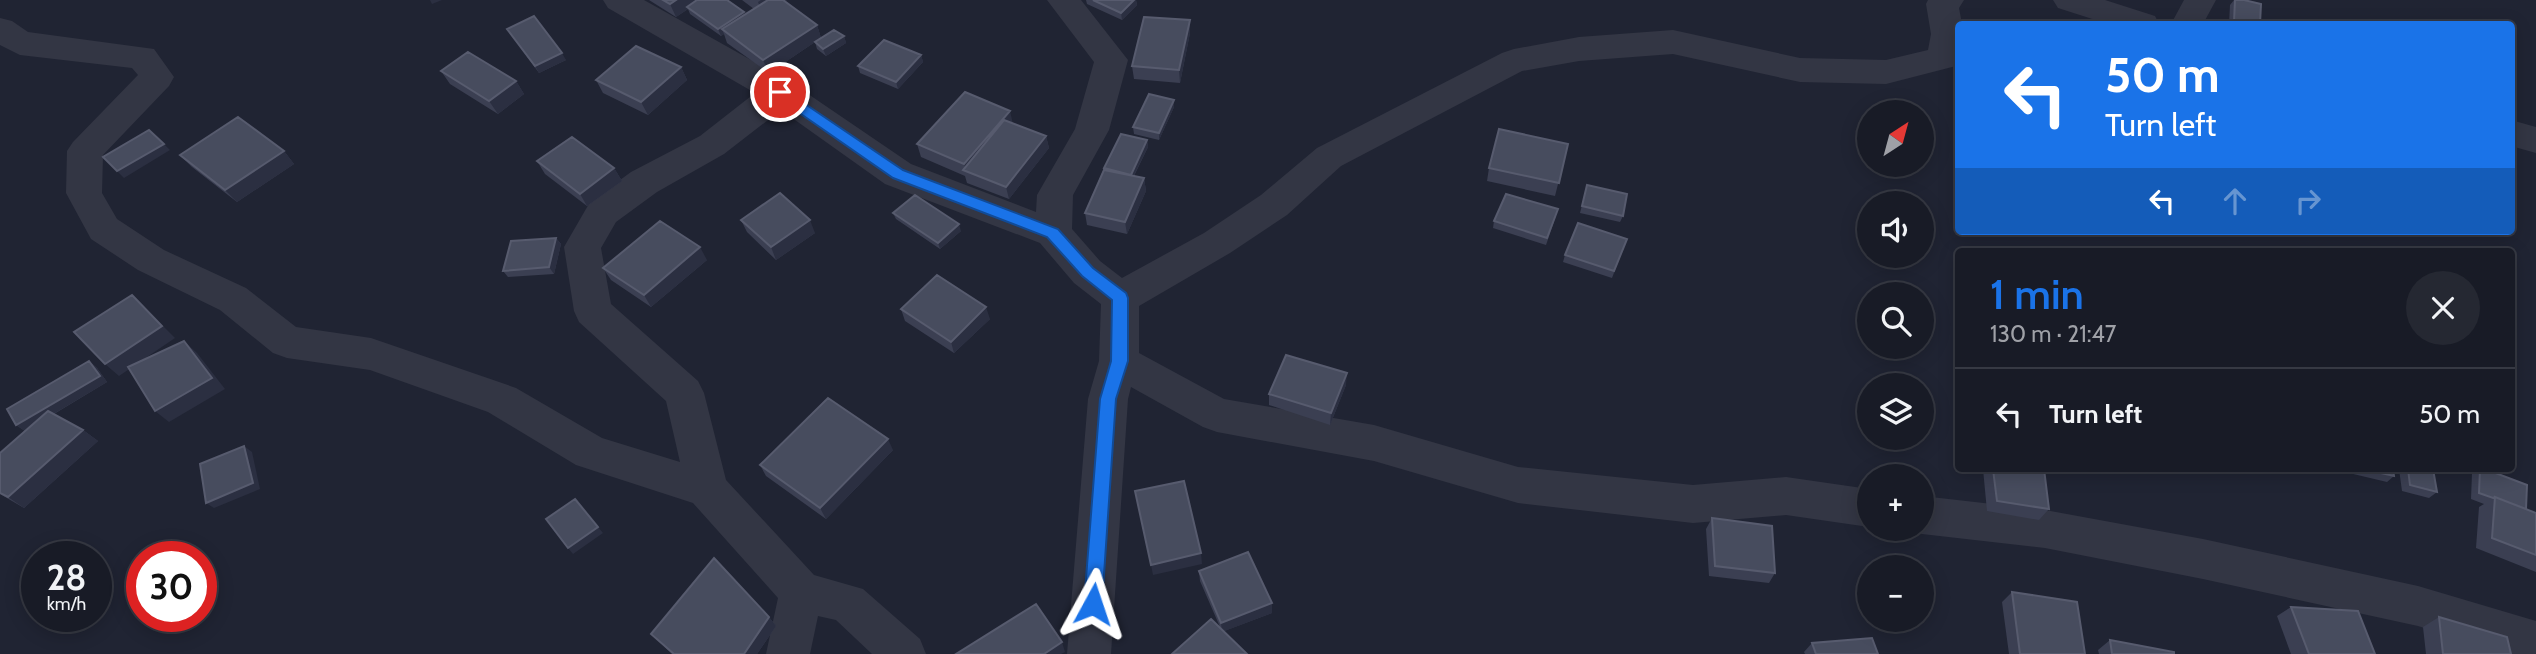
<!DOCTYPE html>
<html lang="en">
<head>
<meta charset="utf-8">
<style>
  :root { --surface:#181b26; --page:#252832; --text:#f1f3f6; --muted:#9fa1a7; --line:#363943; --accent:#1a73e8 }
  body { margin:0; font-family:Cabin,sans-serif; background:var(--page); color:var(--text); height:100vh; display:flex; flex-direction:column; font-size:26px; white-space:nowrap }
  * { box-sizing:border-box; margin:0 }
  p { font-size:23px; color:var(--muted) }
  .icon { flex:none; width:38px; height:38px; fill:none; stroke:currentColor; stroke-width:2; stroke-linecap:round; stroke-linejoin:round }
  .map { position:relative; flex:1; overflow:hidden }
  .drawer { position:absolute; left:1955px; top:248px; width:560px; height:224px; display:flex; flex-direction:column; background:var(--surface); border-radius:7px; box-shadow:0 4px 18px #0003,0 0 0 2px var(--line) }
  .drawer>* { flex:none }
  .guide { position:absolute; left:1955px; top:21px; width:560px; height:214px; border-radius:7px; box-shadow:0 4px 18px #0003,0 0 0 2px var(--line); background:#1a73e8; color:#fff; overflow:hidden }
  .needle { width:46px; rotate:36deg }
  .tools { position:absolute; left:1857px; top:100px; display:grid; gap:14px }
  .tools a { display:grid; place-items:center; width:77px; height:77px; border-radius:50%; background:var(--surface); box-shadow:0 4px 18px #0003,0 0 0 2px var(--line); font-size:35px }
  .speed { position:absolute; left:21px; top:541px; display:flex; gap:14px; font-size:35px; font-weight:700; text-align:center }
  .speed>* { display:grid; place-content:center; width:91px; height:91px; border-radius:50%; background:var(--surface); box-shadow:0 4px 18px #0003,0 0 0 2px var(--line); line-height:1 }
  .speed small { font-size:18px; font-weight:400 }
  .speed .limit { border:10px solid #d22; background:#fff; color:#111 }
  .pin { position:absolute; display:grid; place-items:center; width:60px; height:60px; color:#fff; margin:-30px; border:4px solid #fff; border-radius:50%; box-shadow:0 2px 7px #0007 }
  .me { position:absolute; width:77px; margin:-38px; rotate:5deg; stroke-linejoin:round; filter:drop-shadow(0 0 5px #0008) }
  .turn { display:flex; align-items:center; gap:24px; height:147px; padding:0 35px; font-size:32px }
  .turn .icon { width:91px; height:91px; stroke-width:2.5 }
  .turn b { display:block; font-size:49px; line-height:60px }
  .lanes { display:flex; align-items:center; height:66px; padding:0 35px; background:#0003; justify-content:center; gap:35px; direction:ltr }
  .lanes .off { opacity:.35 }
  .round { display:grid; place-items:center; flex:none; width:74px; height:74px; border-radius:37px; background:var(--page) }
  .overview { display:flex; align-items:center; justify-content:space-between; height:119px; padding:0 35px }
  h1 { font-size:42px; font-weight:600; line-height:52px; color:var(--accent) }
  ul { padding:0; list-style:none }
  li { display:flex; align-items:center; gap:21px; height:91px; padding:0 35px; border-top:2px solid var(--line) }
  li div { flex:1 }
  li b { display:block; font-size:26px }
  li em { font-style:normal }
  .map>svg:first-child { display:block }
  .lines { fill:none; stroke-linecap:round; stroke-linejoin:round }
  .street { fill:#333644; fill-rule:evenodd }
  .wall { fill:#3b3f52 }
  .shaded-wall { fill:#2b2f41 }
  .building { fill:#474c5e; stroke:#575b6e; stroke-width:2 }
  .route { fill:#1a73e8; stroke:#114b97; stroke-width:2 }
</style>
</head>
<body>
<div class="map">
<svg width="2536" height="654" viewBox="0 0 2536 654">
  <rect width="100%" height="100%" fill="#202433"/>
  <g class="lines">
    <path class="street" d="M603,0H644L792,83L911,164L1036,212L1037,195L1075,129L1094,62L1047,0H1081L1128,60L1109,130L1073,195L1072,229L1100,261L1122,278L1204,233L1261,195L1317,148L1502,53L1514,49L1579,37L1673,30L1800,58L1886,60L1928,50L1931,34L1926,4L1928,0H1964L1959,8L1962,24H1958V62L1956,66L1886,84L1800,82L1673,54L1579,61L1522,71L1341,166L1287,215L1230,253L1139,306V353L1224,399L1374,425L1518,467L1693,485L1786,477L1869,489V527L1786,515L1693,523L1518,503L1374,461L1217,432L1203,427L1131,387L1128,399L1111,654H1067L1088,399L1099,361L1101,304L1074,283L1040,243L885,184L781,110L724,154L657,192L616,222L601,248L611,304L698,381L704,393L726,480L814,575L863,589L920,639L926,654H872L836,620L818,616L810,654H766L778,598L693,503L576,465L488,412L370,370L287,358L273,353L220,310L138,270L91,239L66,193L67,151L73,142L138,75L132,68L20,55L0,45V18L12,21L28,32L154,49L174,77L169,86L103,155L102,193L117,219L164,250L246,288L296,327L371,338L502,383L516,388L602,438L680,462L666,401L579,322L574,311L564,247L590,202L631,172L700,136L755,93L608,8Z
      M2053,0H2105L2155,16L2159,24H2108L2058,8Z
      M2184,0H2216L2203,24H2171Z
      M2511,120L2536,127V153L2511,146Z
      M1922,496L2045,510L2203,539L2418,586L2536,621V654H2507L2418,626L2203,579L2045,548L1922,534L1908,528H1922Z"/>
  </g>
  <path class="wall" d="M649,0H727L745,15L754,9L742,0H787L785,1L817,25L821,38L844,36L846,43L826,56L817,49L815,42L769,73L727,43L724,34L721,36L690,14L688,9L676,17Z
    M1086,0H1136L1137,5L1122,20L1087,4Z
    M2234,0H2244L2260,24H2229L2230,5Z
    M507,29L566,60L539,73Z
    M1190,33L1180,83L1134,79L1132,66Z
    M921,55L923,62L898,89L860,73L858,66Z
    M681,67L687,80L648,115L603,93L596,80Z
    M441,71L516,81L524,94L498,114L450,84Z
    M1174,100V107L1159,140L1134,134L1133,127Z
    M1013,123L1046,136L1049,148L1009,199L967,183L965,176L921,157L917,144Z
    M1147,140L1148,147L1134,176L1144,178L1146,191L1127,234L1087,225L1085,213L1104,168Z
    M1568,144L1555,196L1487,181L1489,168Z
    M284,151L294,164L237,202L192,167L180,155Z
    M537,161L614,168L622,181L587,206L545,174Z
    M1587,185L1623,216L1620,222L1580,213Z
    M893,213L961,231L940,249L896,219Z
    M1556,216L1546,245L1493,228L1494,221Z
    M741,220L815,233L776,260L747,232Z
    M556,238L561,244L554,274L508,277L503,271Z
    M1627,239L1612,278L1563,262L1565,255Z
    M707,260L651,307L611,280L603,268Z
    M901,309L990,319L954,353L905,321Z
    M89,361L97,368L107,382L54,414L83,430L98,441L24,508L0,494V453L25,431L16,425Z
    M1346,385L1330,425L1269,405V394Z
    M893,450L826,519L766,476L760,465Z
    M1983,469H2044L2049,509L2039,520L1987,511Z
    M2332,469H2393L2394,476L2387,482Z
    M2399,469H2433L2437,492L2429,498L2402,491Z
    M2478,469H2485L2526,509L2536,513V572L2476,548L2479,507L2484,504L2471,499L2472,473Z
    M1712,518L1775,573L1769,583L1709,576L1706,529Z
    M1199,571L1272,613L1224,631L1220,627L1200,581Z
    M2012,592L2085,654H2009L2002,602Z
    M2291,607L2375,654H2291L2277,616Z
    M769,617L776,626L757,654H672L651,634Z
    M2439,617L2511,654H2426L2423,627Z
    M2110,640L2174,654H2099L2098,650Z
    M1812,643L1878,654H1805L1804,652Z"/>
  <path class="shaded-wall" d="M430,0H442L432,4Z
    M676,0H701L687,7L688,9L676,17L670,4Z
    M761,0H787L763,15L758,2Z
    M1134,0H1136L1137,5L1122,20L1121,13Z
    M744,12L747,19L722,29L724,34L721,36L718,29Z
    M1190,20V33L1180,83L1179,70Z
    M817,25L821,38L769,73L763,60Z
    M844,36L846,43L826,56L823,49Z
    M562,53L566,60L539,73L535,66Z
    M921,55L923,62L898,89L896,82Z
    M681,67L687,80L648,115L641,102Z
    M516,81L524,94L498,114L489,101Z
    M1174,100V107L1159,140V133Z
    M1010,111L1013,124L966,171L964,164Z
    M1046,136L1049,148L1009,199L1006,187Z
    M1147,140L1148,147L1131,181V175Z
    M164,144L170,150L124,178L117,171Z
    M284,151L294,164L237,202L225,190Z
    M614,168L622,181L587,206L580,194Z
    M1144,178L1146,191L1127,234L1125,222Z
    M810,220L815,233L776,260L771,247Z
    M959,224L961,231L940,249L938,243Z
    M556,238L561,244L554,274L549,267Z
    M700,247L707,260L651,307L644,295Z
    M132,295L175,338L119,376L105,364Z
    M986,307L990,319L954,353L951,342Z
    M184,341L197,353L225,389L169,422L155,411Z
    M89,361L97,368L107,382L25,431L16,425Z
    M1347,373L1346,385L1330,425L1331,413Z
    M83,430L98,441L24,508L8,497Z
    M888,439L893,450L826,519L820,508Z
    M244,446L252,452L260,489L214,508L206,503Z
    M575,499L603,533L573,554L568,548Z
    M1201,553L1202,564L1153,575L1151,565Z
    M1272,603V613L1222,632L1221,623Z
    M769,617L776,626L757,654H744Z
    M1062,642L1065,652L1061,654H1044Z"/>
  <path class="building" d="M663,0H676L670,4Z
    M697,0H727L744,12L718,29L687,7Z
    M768,0H783L817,25L763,60L722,29Z
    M1093,0H1134L1121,13Z
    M2235,0H2244L2261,4L2260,24H2243L2234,22Z
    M534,16L562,53L535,66L507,29Z
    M1144,17L1190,20L1179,70L1132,66Z
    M834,30L844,36L823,49L815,42Z
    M884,40L921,55L896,82L858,66Z
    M636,46L681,67L641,102L596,80Z
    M468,52L516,81L489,101L441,71Z
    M965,92L1010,111L964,164L917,144Z
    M1149,94L1174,100L1159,133L1133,127Z
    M238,117L284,151L225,190L180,155Z
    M1004,120L1046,136L1006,187L963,170Z
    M1499,129L1568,144L1559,183L1489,168Z
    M149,130L164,144L117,171L103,157Z
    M1121,134L1147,140L1131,175L1104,168Z
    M572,137L614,168L580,194L537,161Z
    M1104,170L1144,178L1125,222L1085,213Z
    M1587,185L1627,194L1623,216L1582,206Z
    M780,193L810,220L771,247L741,220Z
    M1506,194L1558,209L1547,238L1494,221Z
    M915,195L959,224L938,243L893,213Z
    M660,221L700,247L644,295L603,268Z
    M1578,223L1627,239L1614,271L1565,255Z
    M556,238L549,267L503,271L511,241Z
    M937,275L986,307L951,342L901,309Z
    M132,295L162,326L105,364L74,332Z
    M184,341L212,378L155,411L128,367Z
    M1286,355L1347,373L1331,413L1269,394Z
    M89,361L100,376L16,425L7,409Z
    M828,398L888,439L820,508L760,465Z
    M48,411L83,430L8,497L0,493V453Z
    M244,446L253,483L206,503L200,464Z
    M1993,469H2044L2049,509L1997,501Z
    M2363,469H2393L2394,476Z
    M2408,469H2433L2437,492L2410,485Z
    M2480,469H2485L2527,485L2526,509L2495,497L2493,498L2479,493Z
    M1184,481L1201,553L1151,565L1135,491Z
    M2495,497L2536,513V555L2492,538Z
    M575,499L598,527L568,548L546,519Z
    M1712,518L1772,526L1775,573L1715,566Z
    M1248,552L1272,603L1221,623L1199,571Z
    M714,558L769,617L744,654H674L651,634Z
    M2012,592L2077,602L2085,654H2020Z
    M1036,604L1062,642L1044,654H956Z
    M2291,607L2358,611L2375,654H2309Z
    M2439,617L2507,637L2511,654H2443Z
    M1211,619L1247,654H1172Z
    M1872,638L1878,654H1816L1812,643Z
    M2110,640L2174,652V654H2112Z"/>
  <path class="route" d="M780,87L903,170L1058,229L1093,268L1126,293L1128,298V361L1116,399L1102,604L1100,610L1093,613L1087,610L1084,604L1100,399L1111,361L1112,300L1082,276L1047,237L893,178L775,96V89Z"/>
</svg>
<div class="tools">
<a><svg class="needle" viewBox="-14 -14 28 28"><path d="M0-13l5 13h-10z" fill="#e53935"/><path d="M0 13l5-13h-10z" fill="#9fa1a7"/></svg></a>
<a><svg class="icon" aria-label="sound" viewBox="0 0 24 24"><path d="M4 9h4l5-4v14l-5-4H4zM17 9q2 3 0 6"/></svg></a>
<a><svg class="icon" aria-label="search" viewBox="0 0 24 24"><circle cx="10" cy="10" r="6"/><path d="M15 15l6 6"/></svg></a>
<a><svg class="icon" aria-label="layers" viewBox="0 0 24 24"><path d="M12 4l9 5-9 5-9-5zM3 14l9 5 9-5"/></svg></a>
<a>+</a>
<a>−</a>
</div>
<div class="speed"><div>28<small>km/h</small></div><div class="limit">30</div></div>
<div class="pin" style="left:780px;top:92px;background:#d93025"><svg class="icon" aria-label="arrive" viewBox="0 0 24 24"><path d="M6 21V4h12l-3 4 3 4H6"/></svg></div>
<svg class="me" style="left:1093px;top:604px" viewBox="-20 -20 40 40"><path d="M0-17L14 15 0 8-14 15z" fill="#1a73e8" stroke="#fff" stroke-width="4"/></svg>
<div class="guide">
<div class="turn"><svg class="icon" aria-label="left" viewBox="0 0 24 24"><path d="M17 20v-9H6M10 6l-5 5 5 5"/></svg><div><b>50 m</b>Turn left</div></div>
<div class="lanes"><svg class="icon" aria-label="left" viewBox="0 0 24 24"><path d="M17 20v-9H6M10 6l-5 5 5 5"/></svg><svg class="icon off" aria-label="ahead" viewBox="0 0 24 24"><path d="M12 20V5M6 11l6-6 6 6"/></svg><svg class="icon off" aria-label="right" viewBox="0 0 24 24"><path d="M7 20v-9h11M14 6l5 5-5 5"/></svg></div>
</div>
<section class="drawer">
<div class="overview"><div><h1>1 min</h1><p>130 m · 21:47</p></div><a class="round"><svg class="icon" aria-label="close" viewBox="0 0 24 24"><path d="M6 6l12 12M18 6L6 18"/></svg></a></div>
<ul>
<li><svg class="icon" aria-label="left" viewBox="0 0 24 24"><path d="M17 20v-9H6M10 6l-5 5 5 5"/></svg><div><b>Turn left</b></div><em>50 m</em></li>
</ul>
</section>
</div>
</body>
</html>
